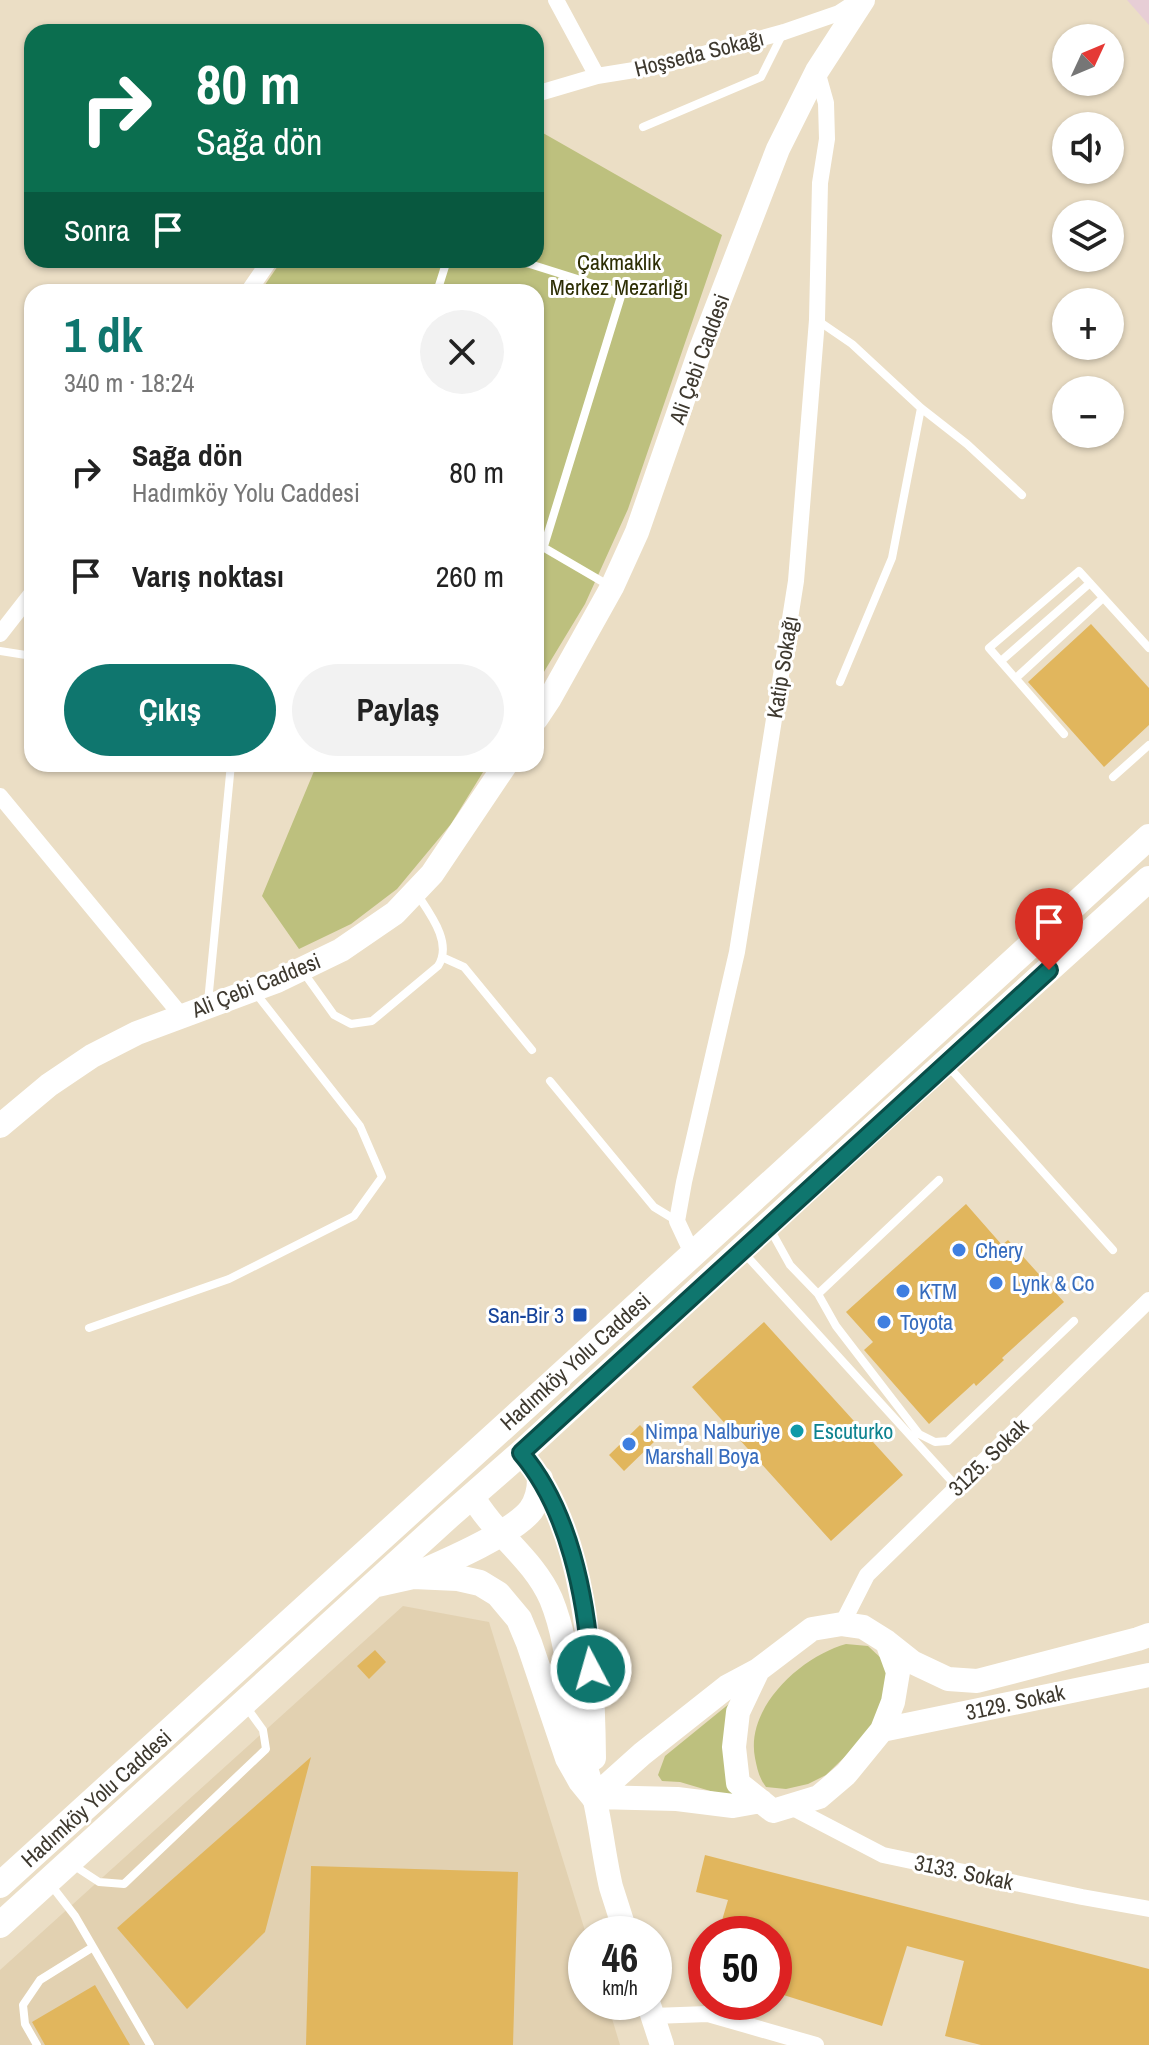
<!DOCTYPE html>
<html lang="tr">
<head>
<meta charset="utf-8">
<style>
  :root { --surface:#fff; --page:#f2f2f2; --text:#222; --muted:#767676; --accent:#0f766e }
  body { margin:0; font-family:"Archivo Narrow",sans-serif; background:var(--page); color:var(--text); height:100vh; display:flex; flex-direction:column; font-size:30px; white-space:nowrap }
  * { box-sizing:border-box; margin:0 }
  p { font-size:26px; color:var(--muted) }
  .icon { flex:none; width:44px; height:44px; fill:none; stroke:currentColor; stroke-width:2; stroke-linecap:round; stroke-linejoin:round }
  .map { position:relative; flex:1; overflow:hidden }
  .panel { position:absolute; left:24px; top:284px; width:520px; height:488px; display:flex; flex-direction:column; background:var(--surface); border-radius:24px; box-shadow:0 2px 6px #0004 }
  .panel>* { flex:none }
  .top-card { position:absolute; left:24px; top:24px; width:520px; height:244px; border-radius:24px; box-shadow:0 2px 6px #0004; background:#0b6e4f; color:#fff; overflow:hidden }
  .needle { width:52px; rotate:46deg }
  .controls { position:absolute; left:1052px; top:24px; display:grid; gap:16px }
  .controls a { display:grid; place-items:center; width:72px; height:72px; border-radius:50%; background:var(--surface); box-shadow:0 2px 6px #0004; font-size:40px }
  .speed { position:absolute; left:568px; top:1916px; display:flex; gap:16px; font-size:40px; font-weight:700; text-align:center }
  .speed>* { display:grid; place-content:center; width:104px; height:104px; border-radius:50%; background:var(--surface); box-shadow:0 2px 6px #0004; line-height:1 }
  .speed small { font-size:20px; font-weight:400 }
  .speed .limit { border:12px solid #d22; background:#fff; color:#111 }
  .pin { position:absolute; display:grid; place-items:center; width:68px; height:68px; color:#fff; margin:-82px -34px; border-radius:50% 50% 50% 0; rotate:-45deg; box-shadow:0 0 8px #0007 }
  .pin .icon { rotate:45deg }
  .me { position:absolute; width:88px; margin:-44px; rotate:354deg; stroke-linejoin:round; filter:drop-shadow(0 0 6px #0008) }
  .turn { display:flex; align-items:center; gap:28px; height:168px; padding:0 40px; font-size:36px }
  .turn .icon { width:104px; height:104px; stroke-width:2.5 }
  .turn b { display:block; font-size:56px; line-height:68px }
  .then { display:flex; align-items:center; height:76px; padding:0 40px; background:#0003; gap:16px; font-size:30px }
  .round { display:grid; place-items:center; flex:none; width:84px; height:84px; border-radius:42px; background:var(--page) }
  .summary { display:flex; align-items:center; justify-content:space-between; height:136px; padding:0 40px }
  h1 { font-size:48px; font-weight:700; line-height:60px; color:var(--accent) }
  .action { display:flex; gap:16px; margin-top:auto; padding:16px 40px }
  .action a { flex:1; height:92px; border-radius:48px; background:var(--accent); color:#fff; font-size:32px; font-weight:700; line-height:92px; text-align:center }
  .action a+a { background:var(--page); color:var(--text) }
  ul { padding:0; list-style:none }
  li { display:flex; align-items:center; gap:24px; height:104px; padding:0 40px }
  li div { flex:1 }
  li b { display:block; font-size:30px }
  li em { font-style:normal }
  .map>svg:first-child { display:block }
  .built { fill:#e2d1b1 }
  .education { fill:#e7ced6 }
  .green { fill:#bdc07e }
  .building { fill:#e1b65d }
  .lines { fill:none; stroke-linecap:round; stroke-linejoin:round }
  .lane { stroke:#fff; stroke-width:8 }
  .street { stroke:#fff; stroke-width:16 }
  .secondary { stroke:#fff; stroke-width:24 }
  .primary { stroke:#fff; stroke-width:26 }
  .route-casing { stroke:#0a4d48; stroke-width:20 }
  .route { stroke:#0f766e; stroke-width:14 }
  .shop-dot { fill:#3f7fe0; stroke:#fff; stroke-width:3 }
  .transit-dot { fill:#1a4fb4; stroke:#fff; stroke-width:3 }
  .culture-dot { fill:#0f9aa8; stroke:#fff; stroke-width:3 }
  .labels { text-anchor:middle; stroke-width:6; stroke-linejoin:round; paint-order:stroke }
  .street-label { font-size:22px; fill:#3e392f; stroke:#fff }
  .park-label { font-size:22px; fill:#2c2d03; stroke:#fff }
  .shop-label { font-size:22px; fill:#366cbe; stroke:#fff; text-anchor:start }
  .transit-label { font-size:22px; fill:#164399; stroke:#fff; text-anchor:end }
  .culture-label { font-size:22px; fill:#0d838f; stroke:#fff; text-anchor:start }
</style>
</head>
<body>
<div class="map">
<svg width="1149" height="2045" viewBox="0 0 1149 2045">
  <rect width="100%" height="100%" fill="#ebdec5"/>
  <path class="built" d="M403,1606L489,1622L586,1934V2002H607L620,2045H0V1970Z"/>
  <path class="education" d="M1128,0H1149V25L1127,0Z"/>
  <path class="green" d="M536,129L722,235L628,509L585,604L536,685V292H260L282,260H536Z
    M317,764H488L451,824L397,889L351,924L299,949L262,896Z
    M846,1644L868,1646L883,1660L887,1671L886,1703L860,1742L826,1775L808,1784L786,1789L766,1787C759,1778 757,1768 755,1758C745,1707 802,1656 846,1644Z
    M735,1699L734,1798L680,1782L662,1781L658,1775L665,1756Z"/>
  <path class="building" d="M1091,624L1149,688V725L1104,767L1028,682Z
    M966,1204L1002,1245L1008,1240L1064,1302L1002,1358L1004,1360L976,1386L974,1383L929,1424L864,1350L873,1342L846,1312Z
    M764,1322L903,1475L831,1541L692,1387Z
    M640,1425L655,1441L624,1471L609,1455Z
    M375,1650L386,1662L369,1679L357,1666Z
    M311,1757L265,1932L187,2009L117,1928Z
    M705,1855L1149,1969V2045H981L945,2036L964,1961L907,1946L882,2026L774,1992V1934H718L728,1900L696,1892Z
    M311,1866L518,1872L513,2045H306Z
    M95,1985L130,2045H45L32,2022Z"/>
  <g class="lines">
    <path class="lane" d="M643,127L761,77L782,35
      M517,260L622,293L544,546
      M437,292L447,260
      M817,320L852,344L921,408L967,444L1022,495
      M536,543L608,585
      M0,651L32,656
      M1001,661L1090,583
      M1016,678L1103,598
      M840,682L892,558L921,408
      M1064,734L989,648L1079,571L1149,648
      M1113,777L1149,745
      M444,958L464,967L532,1050
      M304,973L334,1015L351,1024L372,1021L438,966C453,943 430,914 417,894
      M208,1002L231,764
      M948,1066L1113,1250
      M550,1081L654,1207L677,1221
      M770,1229L790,1265L818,1294L836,1326L919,1434L935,1442L948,1441L1074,1321
      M745,1254L957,1487
      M818,1294L939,1180
      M89,1328L229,1279L354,1216L382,1177L360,1126L254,991
      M73,1865L99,1882L124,1884L266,1749L263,1730L247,1708
      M51,1885L75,1916L150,2045
      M37,2045L25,2024L23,2005L40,1980L93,1947"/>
    <path class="street" d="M556,0L597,76
      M536,94L597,76L659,66L784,32L839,13L856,2
      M248,292L270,260
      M0,634L32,593
      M0,796L181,1015
      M692,1253L677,1221L684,1182L737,952L796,581L817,320L820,183L827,139L826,103L817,71
      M842,1624L867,1575L1149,1300
      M789,1806L883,1855L1082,1897L1149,1909
      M653,2016L708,2014L816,2045"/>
    <path class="secondary" d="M536,719L550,698L612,587L637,532L700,351L778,149L817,71L863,0
      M0,1126L49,1085L92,1056L137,1033L277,981L341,950L395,913L432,874L506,764
      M521,1453C587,1529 593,1662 594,1758
      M473,1497C494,1534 533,1558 551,1599C570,1645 569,1695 579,1743C583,1761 590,1779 594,1796C601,1826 604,1857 611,1887C616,1903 621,1918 626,1934
      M842,1624L863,1627L887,1642L898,1672L893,1702L882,1730L846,1774L819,1797L773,1811L738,1783L734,1747L738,1712L758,1670L812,1629Z
      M888,1643L912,1662L948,1679L977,1681L1138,1639L1149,1635
      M882,1730L1149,1675
      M594,1797L642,1754L728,1686L758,1670
      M594,1797L677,1799L733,1806L761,1801
      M648,2002L662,2045"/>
    <path class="primary" d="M420,1573C448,1561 513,1533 531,1510C538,1500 540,1491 540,1479
      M377,1584L413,1576L458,1578L480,1583L498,1594L519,1619L529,1643L568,1758L581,1781L594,1797
      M0,1885L551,1384L1149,837
      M0,1925L449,1516L521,1453L891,1112L1149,879"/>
  </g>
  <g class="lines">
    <g class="route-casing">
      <path id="route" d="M591,1669C586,1597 569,1509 521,1453L1049,970"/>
    </g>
    <use href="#route" class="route"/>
  </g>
  <g class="shop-dot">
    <circle cx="959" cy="1250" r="8"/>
    <circle cx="996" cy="1283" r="8"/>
    <circle cx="903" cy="1291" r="8"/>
    <circle cx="884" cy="1322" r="8"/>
    <circle cx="629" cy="1444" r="8"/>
  </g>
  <rect class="transit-dot" x="572" y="1307" width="16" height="16" rx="4"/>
  <circle class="culture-dot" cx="797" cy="1431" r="8"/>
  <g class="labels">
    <g class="street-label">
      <text transform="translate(699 53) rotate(-14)" y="8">Hoşseda Sokağı</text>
      <text transform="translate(699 359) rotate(-70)" y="8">Ali Çebi Caddesi</text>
      <text transform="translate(782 667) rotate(-81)" y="8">Katip Sokağı</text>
      <text transform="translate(256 985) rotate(-22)" y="8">Ali Çebi Caddesi</text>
      <text transform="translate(575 1361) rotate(-42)" y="8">Hadımköy Yolu Caddesi</text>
      <text transform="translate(988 1457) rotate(-44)" y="8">3125. Sokak</text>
      <text transform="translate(1015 1702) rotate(-12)" y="8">3129. Sokak</text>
      <text transform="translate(96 1798) rotate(-42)" y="8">Hadımköy Yolu Caddesi</text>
      <text transform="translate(964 1872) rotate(12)" y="8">3133. Sokak</text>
    </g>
    <g class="park-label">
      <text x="619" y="270">Çakmaklık<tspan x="619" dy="25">Merkez Mezarlığı</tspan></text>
    </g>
    <g class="shop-label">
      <text x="975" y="1258">Chery</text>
      <text x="1012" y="1291">Lynk &amp; Co</text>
      <text x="919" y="1299">KTM</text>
      <text x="900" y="1330">Toyota</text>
      <text x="645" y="1439">Nimpa Nalburiye<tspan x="645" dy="25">Marshall Boya</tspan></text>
    </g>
    <g class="transit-label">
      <text x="564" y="1323">San-Bir 3</text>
    </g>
    <g class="culture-label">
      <text x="813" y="1439">Escuturko</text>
    </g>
  </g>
</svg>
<div class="controls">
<a><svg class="needle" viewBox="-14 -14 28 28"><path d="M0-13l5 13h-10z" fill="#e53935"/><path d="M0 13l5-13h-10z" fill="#767676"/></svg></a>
<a><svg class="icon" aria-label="sound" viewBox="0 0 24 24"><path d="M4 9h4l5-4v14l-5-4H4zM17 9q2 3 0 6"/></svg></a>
<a><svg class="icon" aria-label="layers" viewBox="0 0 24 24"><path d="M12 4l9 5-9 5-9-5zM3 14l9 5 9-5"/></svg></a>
<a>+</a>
<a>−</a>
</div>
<div class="speed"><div>46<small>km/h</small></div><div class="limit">50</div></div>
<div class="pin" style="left:1049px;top:970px;background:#d93025"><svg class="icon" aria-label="arrive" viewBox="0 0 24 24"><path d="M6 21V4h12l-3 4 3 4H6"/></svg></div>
<svg class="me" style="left:591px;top:1669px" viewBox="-20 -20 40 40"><circle r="17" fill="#0f766e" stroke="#fff" stroke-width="3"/><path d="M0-11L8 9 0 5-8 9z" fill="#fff"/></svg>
<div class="top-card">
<div class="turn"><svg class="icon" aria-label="right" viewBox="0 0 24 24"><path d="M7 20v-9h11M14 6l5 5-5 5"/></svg><div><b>80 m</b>Sağa dön</div></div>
<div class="then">Sonra<svg class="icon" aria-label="arrive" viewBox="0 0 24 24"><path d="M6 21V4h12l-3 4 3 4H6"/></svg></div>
</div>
<section class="panel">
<div class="summary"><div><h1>1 dk</h1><p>340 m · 18:24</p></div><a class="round"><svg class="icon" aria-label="close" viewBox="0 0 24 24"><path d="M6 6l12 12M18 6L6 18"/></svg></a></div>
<ul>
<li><svg class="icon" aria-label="right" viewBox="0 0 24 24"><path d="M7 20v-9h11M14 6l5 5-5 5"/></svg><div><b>Sağa dön</b><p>Hadımköy Yolu Caddesi</p></div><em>80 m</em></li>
<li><svg class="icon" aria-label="arrive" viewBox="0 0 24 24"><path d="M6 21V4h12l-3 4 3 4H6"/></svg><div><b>Varış noktası</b></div><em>260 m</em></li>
</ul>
<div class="action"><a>Çıkış</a><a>Paylaş</a></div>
</section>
</div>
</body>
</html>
